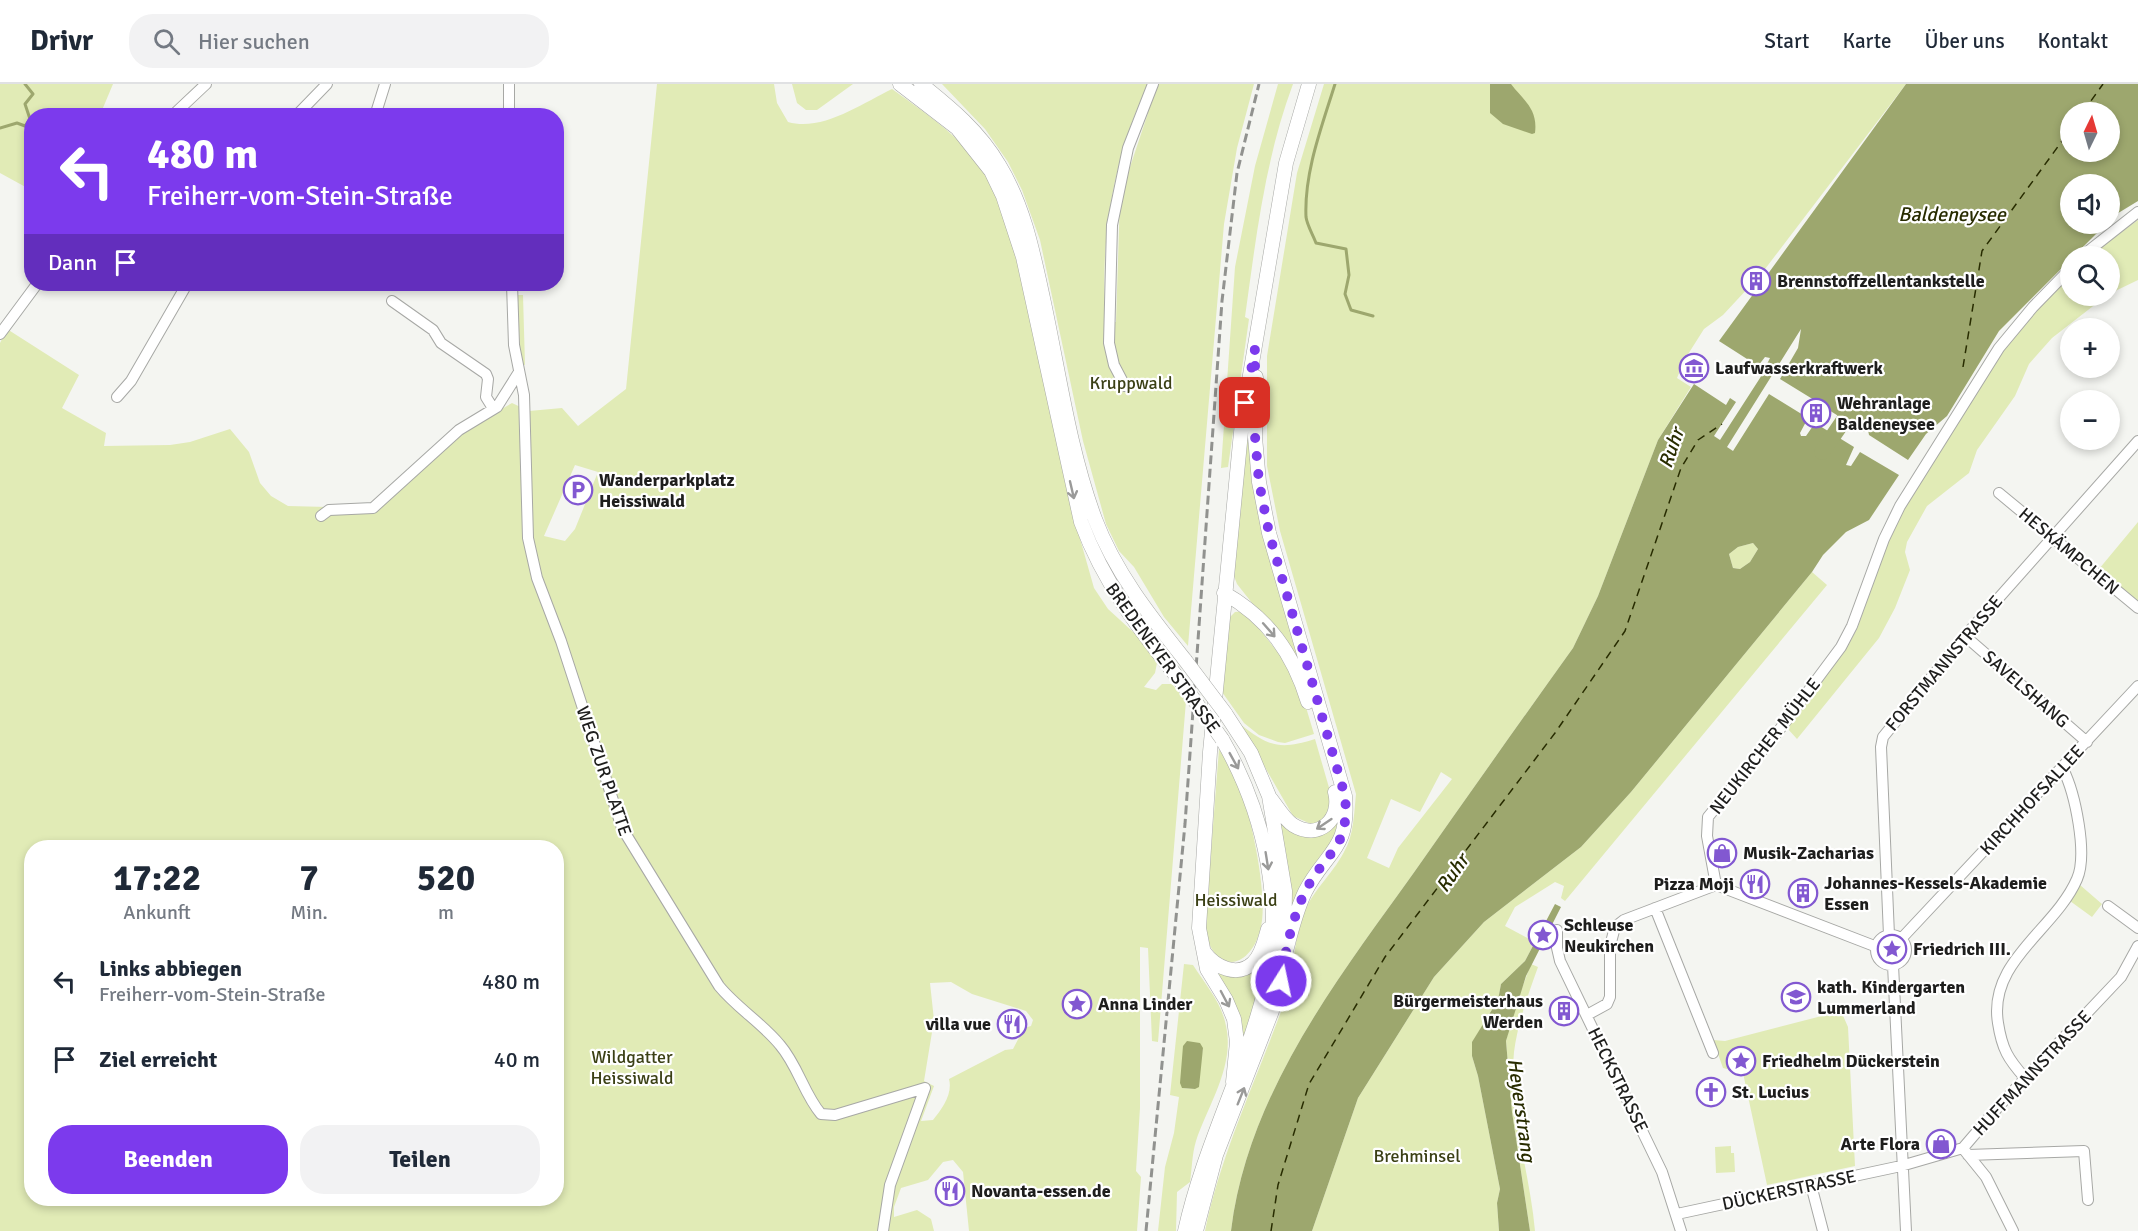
<!DOCTYPE html>
<html lang="de">
<head>
<meta charset="utf-8">
<style>
  :root { --surface:#fff; --page:#f2f2f3; --text:#1f2937; --muted:#747a83; --line:#e0e1e3; --accent:#7c3aed }
  body { margin:0; font-family:Signika,sans-serif; background:var(--page); color:var(--text); height:100vh; display:flex; flex-direction:column; font-size:22px; white-space:nowrap }
  * { box-sizing:border-box; margin:0 }
  p { font-size:20px; color:var(--muted) }
  .icon { flex:none; width:33px; height:33px; fill:none; stroke:currentColor; stroke-width:2; stroke-linecap:round; stroke-linejoin:round }
  .map { position:relative; flex:1; overflow:hidden }
  .sheet { position:absolute; left:24px; top:756px; width:540px; height:366px; display:flex; flex-direction:column; background:var(--surface); border-radius:24px; box-shadow:0 3px 9px #0003 }
  .sheet>* { flex:none }
  .top-card { position:absolute; left:24px; top:24px; width:540px; height:183px; border-radius:24px; box-shadow:0 3px 9px #0003; background:#7c3aed; color:#fff; overflow:hidden }
  .needle { width:39px; rotate:5deg }
  .controls { position:absolute; left:2060px; top:18px; display:grid; gap:12px }
  .controls a { display:grid; place-items:center; width:60px; height:60px; border-radius:50%; background:var(--surface); box-shadow:0 3px 9px #0003; font-size:30px }
  .pin { position:absolute; display:grid; place-items:center; width:51px; height:51px; color:#fff; margin:-26px; border-radius:12px; box-shadow:0 3px 9px #0006 }
  .me { position:absolute; width:66px; margin:-33px; rotate:10deg; stroke-linejoin:round; filter:drop-shadow(0 0 4px #0008) }
  .turn { display:flex; align-items:center; gap:21px; height:126px; padding:0 24px; font-size:27px }
  .turn .icon { width:78px; height:78px; stroke-width:2.5 }
  .turn b { display:block; font-size:42px; line-height:51px }
  .then { display:flex; align-items:center; height:57px; padding:0 24px; background:#0003; gap:12px; font-size:22px }
  .eta { display:flex; justify-content:space-evenly; align-items:center; height:102px; text-align:center }
  .eta b { font-size:36px; font-weight:700; line-height:42px }
  .button { display:flex; gap:12px; margin-top:auto; padding:12px 24px }
  .button a { flex:1; height:69px; border-radius:24px; background:var(--accent); color:#fff; font-size:24px; font-weight:700; line-height:69px; text-align:center }
  .button a+a { background:var(--page); color:var(--text) }
  ul { padding:0; list-style:none }
  li { display:flex; align-items:center; gap:18px; height:78px; padding:0 24px }
  li div { flex:1 }
  li b { display:block; font-size:22px }
  li em { font-style:normal }
  header { display:flex; align-items:center; gap:36px; box-sizing:border-box; height:84px; padding:0 30px; background:var(--surface); border-bottom:2px solid var(--line) }
  header strong { font-size:28px }
  nav { display:flex; gap:33px; margin-inline-start:auto; font-size:21px }
  .search { width:420px; height:54px; background:var(--page); display:flex; align-items:center; gap:15px; box-sizing:border-box; padding:0 21px; border-radius:24px; color:var(--muted); font-size:22px }
  .map>svg:first-child { display:block }
  .green { fill:#e1ebb6; fill-rule:evenodd }
  .water { fill:#9da76e; fill-rule:evenodd }
  .lines { fill:none; stroke-linecap:round; stroke-linejoin:round }
  .stream { stroke:#9da76e; stroke-width:3 }
  .river { stroke:#9da76e; stroke-width:16 }
  .ferry { stroke:#282c00; stroke-width:1.5; stroke-dasharray:8 6; stroke-linecap:butt }
  .minor-casing { stroke:#a7a8a5; stroke-width:12 }
  .major-casing { stroke:#a7a8a5; stroke-width:15 }
  .minor { stroke:#fff; stroke-width:10 }
  .major { stroke:#fff; stroke-width:14 }
  .rail { stroke:#91928f; stroke-width:3; stroke-dasharray:9 4.5; stroke-linecap:butt }
  .major-bridge-casing { stroke:#a7a8a5; stroke-width:15; stroke-linecap:butt }
  .major-bridge { stroke:#fff; stroke-width:14 }
  .oneway { stroke:#9a9a99 }
  .route { stroke:#7c3aed; stroke-width:10; stroke-dasharray:0 18 }
  .labels { text-anchor:middle; stroke-width:4.5; stroke-linejoin:round; paint-order:stroke }
  .poi-label { font-size:18px; font-weight:bold; fill:#1e1e1d; stroke:#fff; text-anchor:start }
  .park-label { font-size:18px; fill:#3b4015; stroke:#fff }
  .street-label { font-size:18px; fill:#1e1e1d; stroke:#fff }
  .water-label { font-size:20px; font-style:italic; fill:#282c00; stroke:#fff }
</style>
</head>
<body>
<header>
<strong>Drivr</strong>
<div class="search"><svg class="icon" aria-label="search" viewBox="0 0 24 24"><circle cx="10" cy="10" r="6"/><path d="M15 15l6 6"/></svg>Hier suchen</div>
<nav><a>Start</a><a>Karte</a><a>Über uns</a><a>Kontakt</a></nav>
</header>
<div class="map">
<svg width="2138" height="1147" viewBox="0 0 2138 1147">
  <rect width="100%" height="100%" fill="#f4f5f1"/>
  <path class="green" d="M0,0H113L100,31L32,32L31,106L0,89Z
    M657,0H774L777,19L788,38C822,48 861,20 892,5C949,46 985,69 1009,139L1071,423L1094,504L1108,525L1143,557L1157,579L1155,589L1144,603L1156,606L1162,600H1172L1186,617L1158,958L1152,957L1148,864L1140,863V1024L1136,1087L1141,1093L1137,1147H969L963,1088L953,1076L943,1078L928,1096L901,1104L894,1123V1133L917,1126L931,1135L934,1147H0V259L7,245L79,291L62,324L106,349L104,362L170,361L190,358L230,345L249,368L260,399L271,412L288,422L328,423L373,429L462,348L512,319L529,327L562,324L578,342L626,305ZM575,381L598,388L575,445L565,457L544,452ZM32,764H556V1114H32ZM951,898L972,910L1026,927L1033,936L1031,942L1024,944L1013,965L1005,966L949,995C953,1010 942,1025 933,1036L921,1037L934,1002L924,997L934,936L930,899Z
    M792,0H853L817,26H806L797,19Z
    M942,0H1254L1237,64L1224,140L1188,562L1164,533L1134,483L1119,467L1106,440L1083,357L1040,156L1022,106L1008,78L985,45ZM1137,25L1148,29L1120,113L1116,238H1106C1100,165 1110,93 1137,25Z
    M1278,0H1293C1265,75 1256,154 1245,233L1249,235L1228,383L1221,384L1235,183L1255,82Z
    M1324,0H1906L1762,189L1723,231L1704,245L1685,275L1677,294L1691,303L1658,356L1598,512L1573,564C1520,638 1467,713 1415,787C1337,896 1248,1009 1231,1147H1205C1221,1069 1256,997 1283,922C1293,894 1293,862 1302,833C1311,808 1332,791 1344,768C1354,751 1354,729 1356,710L1280,447L1267,382V272L1297,89ZM1441,688L1452,695L1398,764L1389,784L1367,774L1391,715L1420,728Z
    M2138,136V196L2109,210V172H2089Z
    M2070,190V212H2106L2052,254L2029,280L2015,312L1977,366L1969,389L1927,422L1907,458L1905,468L1910,486L1895,524L1879,554L1797,655L1787,644L1846,565L1857,545L1894,441L2002,268L2036,223Z
    M517,211H523L525,281L521,280Z
    M1250,331L1305,586L1237,500L1232,487Z
    M2138,438V518L2099,485Z
    M1753,459L1758,465L1750,478L1740,485L1733,484L1729,470L1738,463Z
    M1812,488L1827,501L1565,817L1561,814L1564,802L1555,798L1515,823L1505,842L1535,858L1525,877L1501,900L1498,916L1472,959V972L1478,992L1500,1105L1497,1119L1499,1147H1312L1358,1014L1434,893L1484,838L1581,763L1631,708Z
    M1245,527L1288,581L1305,620L1314,650L1285,659L1278,658L1259,651L1244,639L1222,608L1229,534L1235,528Z
    M1240,640C1269,663 1280,666 1315,655L1332,714L1329,729L1319,738L1311,740L1293,732Z
    M1219,665C1225,675 1235,686 1239,697C1250,730 1270,814 1260,847C1248,888 1213,889 1205,845Z
    M1277,728L1304,750L1339,730L1341,747L1290,835L1286,769Z
    M2080,801L2102,820L2092,833L2070,817Z
    M1265,871L1256,916L1243,957L1213,885L1227,889Z
    M1184,880L1193,881C1205,900 1222,919 1226,942C1235,982 1208,1021 1196,1057C1192,1070 1192,1085 1190,1098L1177,1108L1176,1147H1158L1165,1083L1174,1049L1179,1013L1170,1011ZM1203,964L1195,1005L1182,1004Z
    M1531,880L1538,883C1528,911 1518,938 1514,968C1508,1027 1530,1088 1535,1147H1530L1512,1028L1506,957L1513,928Z
    M1841,927L1848,943L1855,1082L1767,1101L1743,989L1723,984L1713,956L1725,957Z
    M1731,1062V1069H1734L1735,1088L1716,1089L1715,1063Z"/>
  <path class="water" d="M1490,0H1511C1524,17 1538,25 1535,49L1532,50L1503,40L1490,29Z
    M1906,0H2138V117L2115,131L2074,172H2070V176L1999,247L1947,332L1926,350L1908,376L1869,351L1868,346L1864,348L1824,323V317L1819,319L1780,295L1798,264L1801,245L1727,363L1733,367L1769,310L1808,334L1800,349L1801,352H1806L1815,339L1854,363L1846,381L1851,382L1860,368L1899,391L1869,436L1846,448L1823,471L1812,488L1631,708L1581,763L1484,838L1434,893L1358,1014L1312,1147H1231C1248,1009 1337,896 1415,787C1467,713 1520,638 1573,564L1598,512L1658,356L1694,300L1726,321L1730,314L1736,318L1714,352L1720,356L1760,294L1770,274L1765,273L1758,282L1719,257ZM2070,28H2109V68H2070ZM2070,100H2109V140H2070ZM1753,459L1758,465L1750,478L1740,485L1733,484L1729,470L1738,463Z
    M1555,820L1561,823L1526,892L1506,957L1512,1028L1530,1147H1499L1497,1119L1500,1105L1478,992L1472,972V958L1498,916L1501,900L1525,877Z
    M1187,957L1200,959L1203,964L1199,1003L1195,1005L1182,1004L1180,999L1183,962Z"/>
  <g class="lines">
    <path class="stream" d="M1335,0C1322,42 1304,88 1306,133C1307,141 1313,151 1316,159L1346,165L1349,191L1345,210L1351,226L1373,232
      M0,44L17,39L25,42L30,35L25,20L33,10L25,0"/>
    <path class="river" d="M1822,368L1857,317"/>
    <path class="ferry" d="M2083,28L2103,0
      M1963,283L1982,167L2070,46
      M1271,1147L1278,1101L1309,1000L1385,873L1555,649L1625,547L1681,384L1698,356L1722,340"/>
    <g class="minor-casing">
      <path id="minor" d="M509,0V32
        M172,32L206,0
        M296,32L327,0
        M375,32L385,0
        M2082,172L2138,128
        M512,200L514,261L524,311L528,454L537,494L561,557L622,744L719,902C737,924 762,939 780,961C798,982 804,1010 821,1030L835,1031L925,1004L890,1101L883,1147
        M392,217L433,246L441,259L486,290L488,295L486,313L491,321L497,323
        M0,250L37,200
        M1125,302L1114,281L1109,259L1112,141L1128,64L1153,0
        M117,313L131,297L187,200
        M1999,409L2138,524
        M321,432L329,426L373,424L459,346L497,323L519,288
        M1965,552L2087,658
        M1716,801L1707,752L1708,733L1780,645L1841,563L1852,542L1884,455L1900,422L1999,264L2033,223L2070,185
        M1716,801L1877,863
        M2108,822L2138,844
        M1655,824L1713,969
        M1557,846V864L1560,877L1662,1088L1681,1147
        M1889,851L1881,663L1883,653L1965,552L2138,357
        M1876 866a15 15 0 1 1 30 0a15 15 0 1 1-30 0Z
        M1901,855L2138,602
        M1893,881L1906,1147
        M1587,931L1607,920L1610,913V862L1615,843L1624,836L1716,801
        M2025,994C2008,975 2002,965 1998,939C1988,877 2055,846 2077,795C2088,770 2075,709 2063,685
        M1965,1067L1986,1093L2013,1147
        M1968,1071L2084,1067L2088,1116
        M1811,1101L1823,1147
        M1677,1130L1901,1082L1963,1064L1999,1022L2121,893L2138,862"/>
    </g>
    <g class="major-casing">
      <path id="major" d="M900,0L957,44L991,87L1003,112L1023,173L1081,438C1104,500 1141,548 1182,599
        M921,0C951,24 980,48 999,81C1024,122 1033,168 1043,214C1059,288 1069,365 1095,435C1115,488 1150,532 1185,576
        M1256,293L1255,353L1259,398L1269,449L1345,712C1350,766 1326,767 1305,808C1295,829 1290,852 1284,875
        M1224,509C1268,534 1293,569 1308,618
        M1271,715C1278,724 1284,735 1293,741C1319,757 1342,735 1335,708
        M1204,868C1215,883 1237,894 1253,879C1262,871 1265,855 1268,845
        M1233,998L1237,958L1234,935L1226,916L1207,885L1199,844L1210,668L1242,338L1286,79L1309,0
        M1185,1147C1203,1065 1243,990 1264,909C1286,823 1265,730 1222,655
        M1196,1147L1216,1071L1272,927L1284,875L1285,807L1269,712L1251,669L1225,629"/>
    </g>
    <use href="#minor" class="minor"/>
    <use href="#major" class="major"/>
    <path class="rail" d="M1146,1147L1185,740L1222,217L1237,89L1259,0"/>
    <g class="major-bridge-casing">
      <path id="major-bridge" d="M1185,576L1225,629
        M1182,599L1222,655"/>
    </g>
    <use href="#major-bridge" class="major-bridge"/>
  </g>
  <defs><path id="oneway-shaft" d="M-6 0H5M1.5-3L5.5 0L1.5 3" fill="none" stroke-width="1.6" stroke-linecap="round" stroke-linejoin="round" transform="scale(1.5)"/></defs>
  <g class="oneway">
    <use href="#oneway-shaft" transform="translate(1072 406) rotate(77)"/>
    <use href="#oneway-shaft" transform="translate(1269 546) rotate(49)"/>
    <use href="#oneway-shaft" transform="translate(1234 677) rotate(61)"/>
    <use href="#oneway-shaft" transform="translate(1324 740) rotate(146)"/>
    <use href="#oneway-shaft" transform="translate(1267 777) rotate(81)"/>
    <use href="#oneway-shaft" transform="translate(1225 915) rotate(62)"/>
    <use href="#oneway-shaft" transform="translate(1241 1012) rotate(-68)"/>
  </g>
  <g class="lines">
    <path class="route" d="M1245,319L1255,265V352L1259,398L1269,449L1345,712C1350,766 1326,766 1305,808C1292,835 1285,868 1281,897"/>
  </g>
  <defs>
    <g id="building-ring" transform="scale(1.5)"><circle r="9.5" fill="#fff" stroke="#8258d1" stroke-width="1.5"/><path d="M-4-6H4V6H1V3H-1V6H-4ZM-2.5-4.3h1.7v1.8h-1.7ZM.8-4.3h1.7v1.8H.8ZM-2.5-1h1.7V.8h-1.7ZM.8-1h1.7V.8H.8Z" fill="#8258d1"/></g>
    <g id="museum-ring" transform="scale(1.5)"><circle r="9.5" fill="#fff" stroke="#8258d1" stroke-width="1.5"/><path d="M0-6L6-3V-2H-6V-3ZM-5-1h2V3h-2ZM-1-1h2V3h-2ZM3-1h2V3H3ZM-6 4H6V6H-6Z" fill="#8258d1"/></g>
    <g id="parking-ring" transform="scale(1.5)"><circle r="9.5" fill="#fff" stroke="#8258d1" stroke-width="1.5"/><path d="M-3.5-5.5H1a3.5 3.5 0 0 1 0 7H-1V5.5H-3.5ZM-1-3.4V-.6H.8a1.4 1.4 0 0 0 0-2.8Z" fill="#8258d1"/></g>
    <g id="shop-ring" transform="scale(1.5)"><circle r="9.5" fill="#fff" stroke="#8258d1" stroke-width="1.5"/><path d="M-5-2.5h2.3a2.7 3.5 0 0 1 5.4 0H5L5.5 6h-11ZM-1.5-2.5h3a1.5 2.3 0 0 0-3 0Z" fill="#8258d1"/></g>
    <g id="restaurant-ring" transform="scale(1.5)"><circle r="9.5" fill="#fff" stroke="#8258d1" stroke-width="1.5"/><path d="M-5-6h1v4h1v-4h1v4h1v-4h1v5L-1.5 .5V6h-2V.5L-5-1ZM5-6V6H3V1.5H1.5Q1.5-4 5-6Z" fill="#8258d1"/></g>
    <g id="sight-ring" transform="scale(1.5)"><circle r="9.5" fill="#fff" stroke="#8258d1" stroke-width="1.5"/><path d="M0-6L1.8-2.2L6-1.7L2.9 1.2L3.7 5.4L0 3.3L-3.7 5.4L-2.9 1.2L-6-1.7L-1.8-2.2Z" fill="#8258d1"/></g>
    <g id="school-ring" transform="scale(1.5)"><circle r="9.5" fill="#fff" stroke="#8258d1" stroke-width="1.5"/><path d="M0-5L7-2L0 1L-7-2ZM-4 1L0 2.5L4 1V4Q0 6-4 4Z" fill="#8258d1"/></g>
    <g id="church-ring" transform="scale(1.5)"><circle r="9.5" fill="#fff" stroke="#8258d1" stroke-width="1.5"/><path d="M-1.2-6h2.4v3.5h3.3v2.4h-3.3V6h-2.4V-.1h-3.3v-2.4h3.3Z" fill="#8258d1"/></g>
  </defs>
  <g fill-rule="evenodd">
    <use href="#building-ring" x="1756" y="197"/>
    <use href="#museum-ring" x="1694" y="284"/>
    <use href="#building-ring" x="1816" y="329"/>
    <use href="#parking-ring" x="578" y="406"/>
    <use href="#shop-ring" x="1722" y="769"/>
    <use href="#restaurant-ring" x="1755" y="800"/>
    <use href="#building-ring" x="1803" y="809"/>
    <use href="#sight-ring" x="1543" y="851"/>
    <use href="#sight-ring" x="1892" y="865"/>
    <use href="#school-ring" x="1796" y="913"/>
    <use href="#sight-ring" x="1077" y="920"/>
    <use href="#building-ring" x="1564" y="927"/>
    <use href="#restaurant-ring" x="1012" y="940"/>
    <use href="#sight-ring" x="1741" y="977"/>
    <use href="#church-ring" x="1711" y="1008"/>
    <use href="#shop-ring" x="1941" y="1060"/>
    <use href="#restaurant-ring" x="950" y="1107"/>
  </g>
  <g class="labels">
    <g class="poi-label">
      <text x="1777" y="203">Brennstoffzellentankstelle</text>
      <text x="1715" y="290">Laufwasserkraftwerk</text>
      <text x="1837" y="325">Wehranlage<tspan x="1837" dy="21">Baldeneysee</tspan></text>
      <text x="599" y="402">Wanderparkplatz<tspan x="599" dy="21">Heissiwald</tspan></text>
      <text x="1743" y="775">Musik-Zacharias</text>
      <text x="1824" y="805">Johannes-Kessels-Akademie<tspan x="1824" dy="21">Essen</tspan></text>
      <text x="1734" y="806" text-anchor="end">Pizza Moji</text>
      <text x="1564" y="847">Schleuse<tspan x="1564" dy="21">Neukirchen</tspan></text>
      <text x="1913" y="871">Friedrich III.</text>
      <text x="1817" y="909">kath. Kindergarten<tspan x="1817" dy="21">Lummerland</tspan></text>
      <text x="1543" y="923" text-anchor="end">Bürgermeisterhaus<tspan x="1543" dy="21">Werden</tspan></text>
      <text x="1098" y="926">Anna Linder</text>
      <text x="991" y="946" text-anchor="end">villa vue</text>
      <text x="1762" y="983">Friedhelm Dückerstein</text>
      <text x="1732" y="1014">St. Lucius</text>
      <text x="1920" y="1066" text-anchor="end">Arte Flora</text>
      <text x="971" y="1113">Novanta-essen.de</text>
    </g>
    <g class="park-label">
      <text x="1131" y="305">Kruppwald</text>
      <text x="1236" y="822">Heissiwald</text>
      <text x="632" y="979">Wildgatter<tspan x="632" dy="21">Heissiwald</tspan></text>
      <text x="1417" y="1078">Brehminsel</text>
    </g>
    <g class="street-label">
      <text transform="translate(2069 467) rotate(40)" y="6">HESKÄMPCHEN</text>
      <text transform="translate(1163 574) rotate(54)" y="6">BREDENEYER STRASSE</text>
      <text transform="translate(1944 579) rotate(-50)" y="6">FORSTMANNSTRASSE</text>
      <text transform="translate(2026 605) rotate(41)" y="6">SAVELSHANG</text>
      <text transform="translate(1765 662) rotate(-52)" y="6">NEUKIRCHER MÜHLE</text>
      <text transform="translate(604 687) rotate(71)" y="6">WEG ZUR PLATTE</text>
      <text transform="translate(2032 716) rotate(-47)" y="6">KIRCHHOFSALLEE</text>
      <text transform="translate(2032 989) rotate(-47)" y="6">HUFFMANNSTRASSE</text>
      <text transform="translate(1618 996) rotate(64)" y="6">HECKSTRASSE</text>
      <text transform="translate(1789 1106) rotate(-12)" y="6">DÜCKERSTRASSE</text>
    </g>
    <g class="water-label">
      <text x="1952" y="137">Baldeneysee</text>
      <text transform="translate(1671 364) rotate(-71)" y="7">Ruhr</text>
      <text transform="translate(1452 789) rotate(-55)" y="7">Ruhr</text>
      <text transform="translate(1522 1026) rotate(82)" y="7">Heyerstrang</text>
    </g>
  </g>
</svg>
<div class="controls">
<a><svg class="needle" viewBox="-14 -14 28 28"><path d="M0-13l5 13h-10z" fill="#e53935"/><path d="M0 13l5-13h-10z" fill="#747a83"/></svg></a>
<a><svg class="icon" aria-label="sound" viewBox="0 0 24 24"><path d="M4 9h4l5-4v14l-5-4H4zM17 9q2 3 0 6"/></svg></a>
<a><svg class="icon" aria-label="search" viewBox="0 0 24 24"><circle cx="10" cy="10" r="6"/><path d="M15 15l6 6"/></svg></a>
<a>+</a>
<a>−</a>
</div>
<div class="pin" style="left:1245px;top:319px;background:#d93025"><svg class="icon" aria-label="arrive" viewBox="0 0 24 24"><path d="M6 21V4h12l-3 4 3 4H6"/></svg></div>
<svg class="me" style="left:1281px;top:897px" viewBox="-20 -20 40 40"><circle r="17" fill="#7c3aed" stroke="#fff" stroke-width="3"/><path d="M0-11L8 9 0 5-8 9z" fill="#fff"/></svg>
<div class="top-card">
<div class="turn"><svg class="icon" aria-label="left" viewBox="0 0 24 24"><path d="M17 20v-9H6M10 6l-5 5 5 5"/></svg><div><b>480 m</b>Freiherr-vom-Stein-Straße</div></div>
<div class="then">Dann<svg class="icon" aria-label="arrive" viewBox="0 0 24 24"><path d="M6 21V4h12l-3 4 3 4H6"/></svg></div>
</div>
<section class="sheet">
<div class="eta">
<div><b>17:22</b><p>Ankunft</p></div>
<div><b>7</b><p>Min.</p></div>
<div><b>520</b><p>m</p></div>
</div>
<ul>
<li><svg class="icon" aria-label="left" viewBox="0 0 24 24"><path d="M17 20v-9H6M10 6l-5 5 5 5"/></svg><div><b>Links abbiegen</b><p>Freiherr-vom-Stein-Straße</p></div><em>480 m</em></li>
<li><svg class="icon" aria-label="arrive" viewBox="0 0 24 24"><path d="M6 21V4h12l-3 4 3 4H6"/></svg><div><b>Ziel erreicht</b></div><em>40 m</em></li>
</ul>
<div class="button"><a>Beenden</a><a>Teilen</a></div>
</section>
</div>
</body>
</html>
